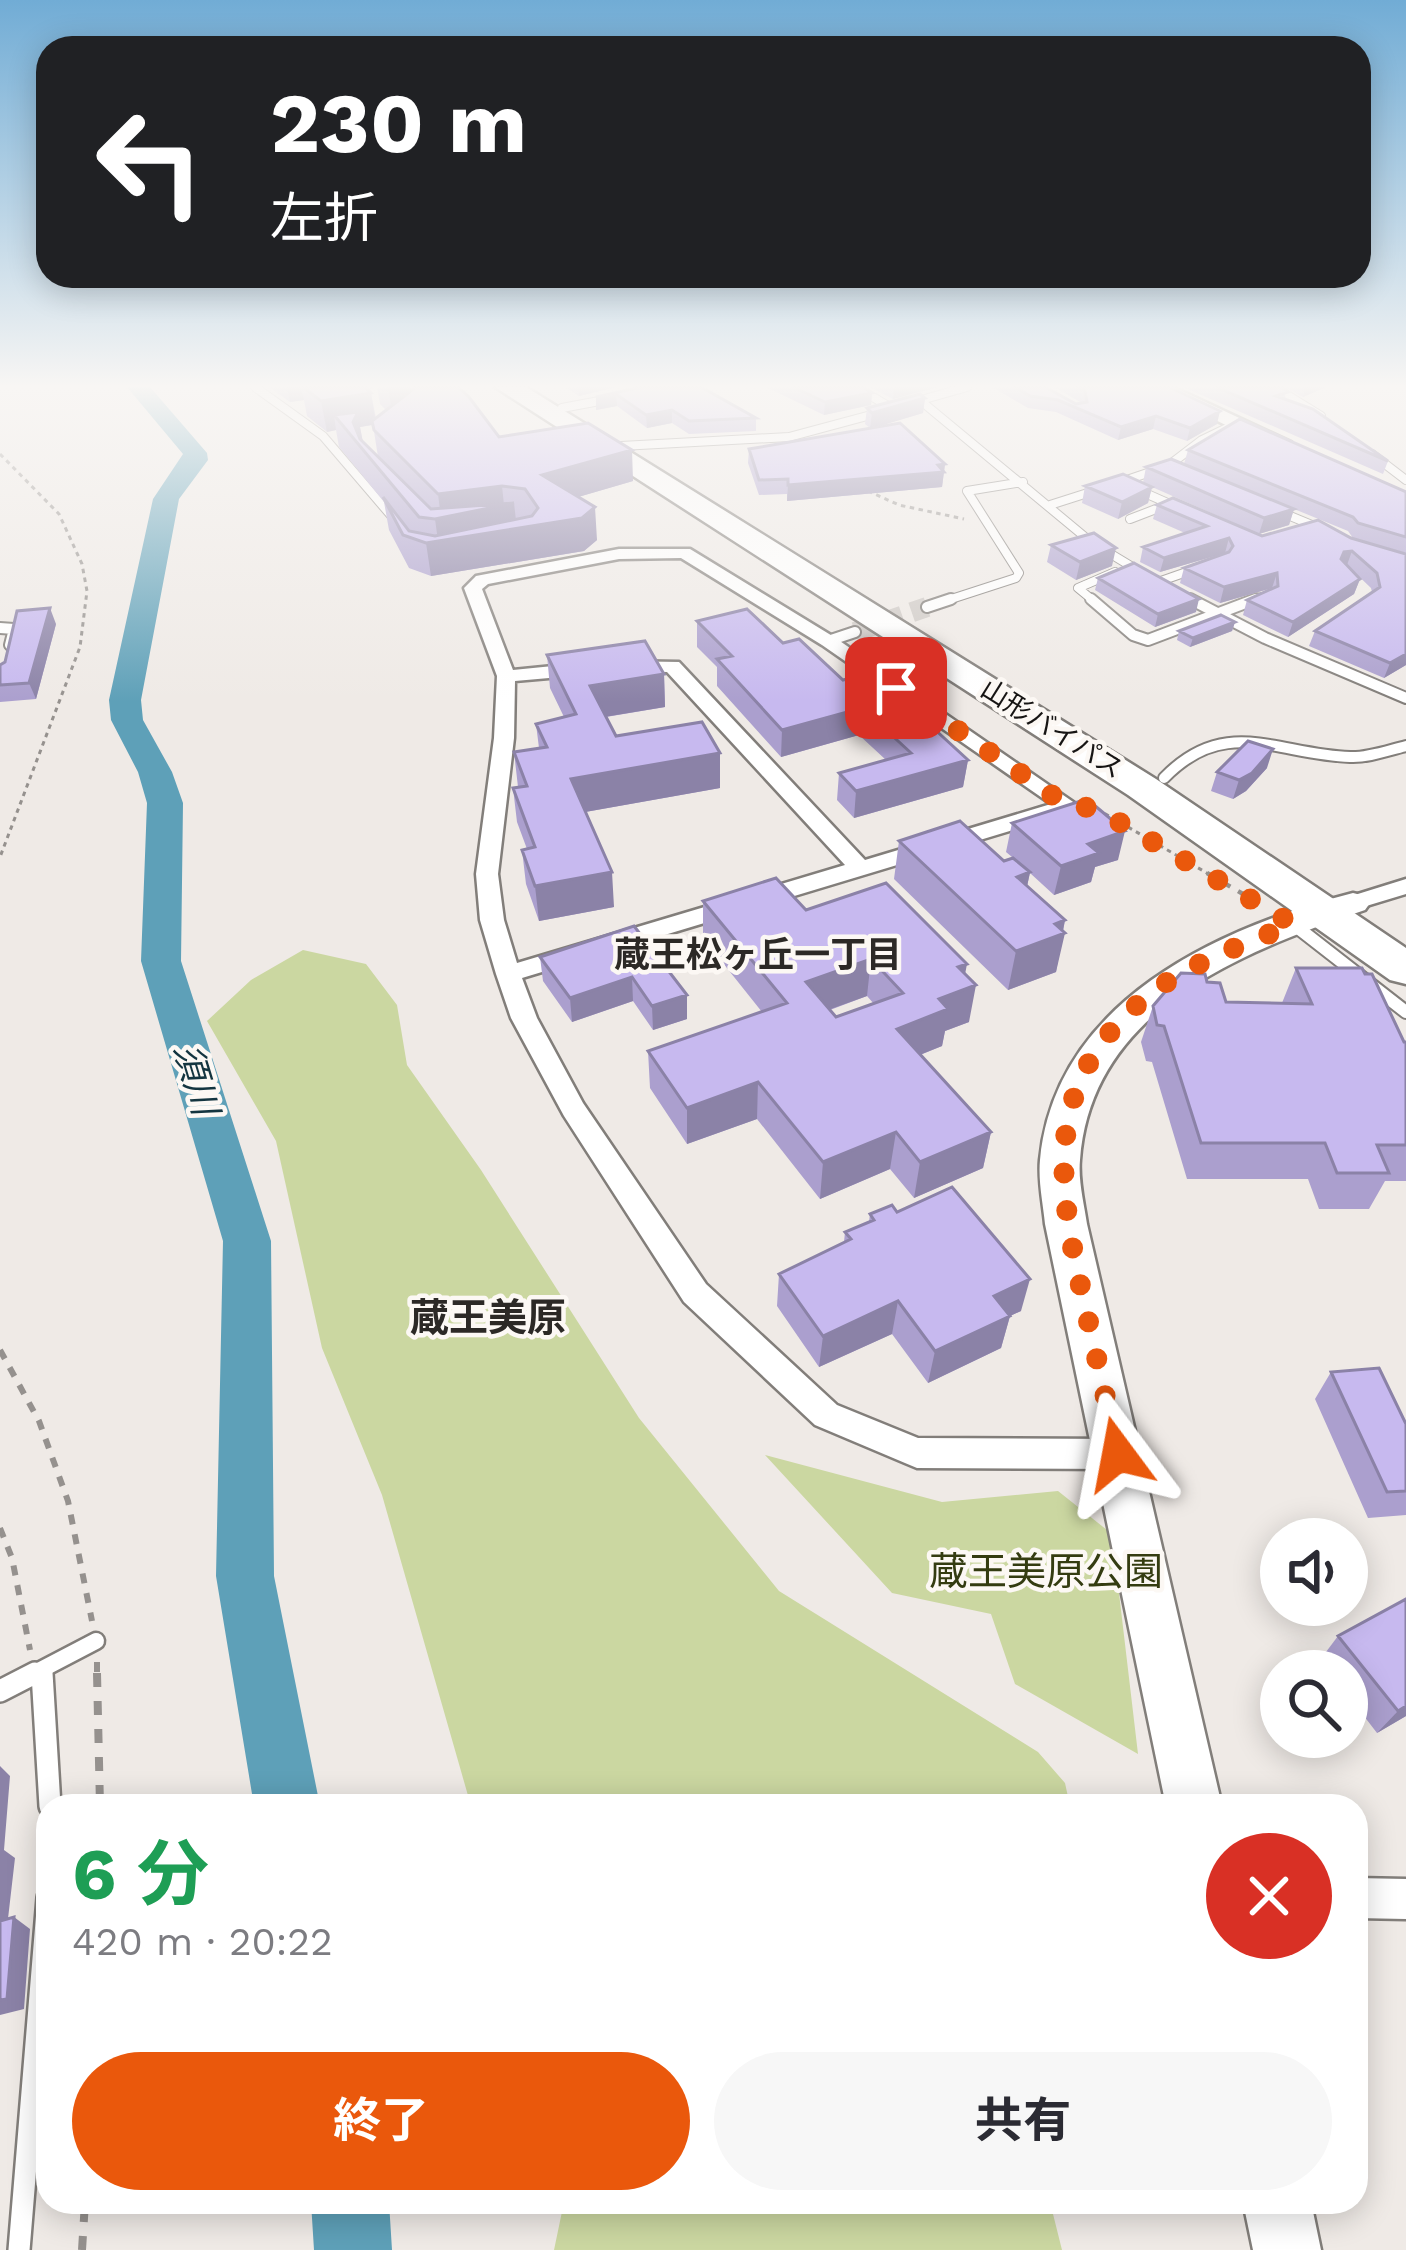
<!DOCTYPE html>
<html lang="ja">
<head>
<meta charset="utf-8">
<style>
  :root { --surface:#fff; --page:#f7f7f7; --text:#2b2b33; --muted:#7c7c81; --accent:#ea580c }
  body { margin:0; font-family:"Work Sans","Noto Sans JP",sans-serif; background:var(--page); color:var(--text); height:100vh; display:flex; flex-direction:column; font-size:45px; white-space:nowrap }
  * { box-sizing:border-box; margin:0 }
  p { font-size:39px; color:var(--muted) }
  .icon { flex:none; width:66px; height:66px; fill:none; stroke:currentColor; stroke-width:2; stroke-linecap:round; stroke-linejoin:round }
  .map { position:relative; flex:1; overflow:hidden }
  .details { position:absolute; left:36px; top:1794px; width:1332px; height:420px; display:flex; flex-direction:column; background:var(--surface); border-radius:36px; box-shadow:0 6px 30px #0003 }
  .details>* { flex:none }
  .top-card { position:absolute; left:36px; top:36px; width:1335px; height:252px; border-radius:36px; box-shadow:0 6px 30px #0003; background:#202124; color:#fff; overflow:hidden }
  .tools { position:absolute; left:1260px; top:1518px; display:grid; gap:24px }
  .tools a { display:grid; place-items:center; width:108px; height:108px; border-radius:50%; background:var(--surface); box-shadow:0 6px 30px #0003; font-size:60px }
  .pin { position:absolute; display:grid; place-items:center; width:102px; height:102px; color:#fff; margin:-51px; border-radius:24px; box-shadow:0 6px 18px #0006 }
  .me { position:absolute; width:132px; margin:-66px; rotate:347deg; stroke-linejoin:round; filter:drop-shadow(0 0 9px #0008) }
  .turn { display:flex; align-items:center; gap:42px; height:252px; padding:0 36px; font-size:54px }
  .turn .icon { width:156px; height:156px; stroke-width:2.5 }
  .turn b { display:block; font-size:84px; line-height:102px }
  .round { display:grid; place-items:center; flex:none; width:126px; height:126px; border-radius:63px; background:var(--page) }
  .summary { display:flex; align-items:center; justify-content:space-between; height:204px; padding:0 36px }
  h1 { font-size:72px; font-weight:700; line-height:90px; color:#1e9e55 }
  .primary-button { display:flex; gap:24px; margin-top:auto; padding:24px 36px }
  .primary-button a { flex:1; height:138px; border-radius:72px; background:var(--accent); color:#fff; font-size:48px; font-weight:700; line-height:138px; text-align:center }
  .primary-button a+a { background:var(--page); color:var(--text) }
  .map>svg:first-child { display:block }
  .green { fill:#cbd7a1 }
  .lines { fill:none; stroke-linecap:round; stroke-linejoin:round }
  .river { fill:#5ea0b8; fill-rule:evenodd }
  .street-tunnel { stroke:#cfcac6; stroke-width:20; stroke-dasharray:20 10; stroke-linecap:butt }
  .lane-far4-casing { stroke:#827e7a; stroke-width:10 }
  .lane-far3-casing { stroke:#827e7a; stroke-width:14 }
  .lane-far2-casing { stroke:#827e7a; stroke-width:16 }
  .lane-far1-casing { stroke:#827e7a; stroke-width:21 }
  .lane-casing { stroke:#827e7a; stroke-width:26 }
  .street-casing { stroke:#827e7a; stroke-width:5 }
  .secondary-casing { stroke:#827e7a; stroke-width:5 }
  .highway-casing { stroke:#827e7a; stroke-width:5 }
  .path-far3 { stroke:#95918e; stroke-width:3; stroke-dasharray:4.5 4.5; stroke-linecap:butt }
  .path-far2 { stroke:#95918e; stroke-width:4.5; stroke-dasharray:9 9; stroke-linecap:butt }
  .path-far1 { stroke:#95918e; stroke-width:6; stroke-dasharray:10 10; stroke-linecap:butt }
  .path { stroke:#95918e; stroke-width:8; stroke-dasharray:14 14; stroke-linecap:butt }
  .lane-far4 { stroke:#fff; stroke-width:8 }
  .lane-far3 { stroke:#fff; stroke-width:10 }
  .lane-far2 { stroke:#fff; stroke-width:12 }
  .lane-far1 { stroke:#fff; stroke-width:16 }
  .lane { stroke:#fff; stroke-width:21 }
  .street { fill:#fff; fill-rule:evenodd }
  .secondary { fill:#fff; fill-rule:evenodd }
  .highway { fill:#fff; fill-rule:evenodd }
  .wall { fill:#ab9fce; fill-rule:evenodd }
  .shaded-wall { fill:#8b82a7 }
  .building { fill:#c7b9ef; stroke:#8b82a7; stroke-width:3; fill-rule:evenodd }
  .route { stroke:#ea580c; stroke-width:21; stroke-dasharray:0 37.8 }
  .labels { text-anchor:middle; stroke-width:9; stroke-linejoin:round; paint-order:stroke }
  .far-street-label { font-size:27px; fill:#171514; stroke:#fcf8f4 }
  .neighbourhood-label { font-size:36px; font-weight:bold; fill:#2c2926; stroke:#fcf8f4 }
  .water-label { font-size:36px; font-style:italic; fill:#143540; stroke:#fcf8f4 }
  .quarter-label { font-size:39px; font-weight:bold; fill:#2c2926; stroke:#fcf8f4 }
  .near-park-label { font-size:39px; fill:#343c11; stroke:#fcf8f4 }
</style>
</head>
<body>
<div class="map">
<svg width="1406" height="2250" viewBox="0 0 1406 2250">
  <rect width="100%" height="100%" fill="#efeae6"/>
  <path class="green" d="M303,950L366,964L397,1005L407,1065L481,1170L639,1418L779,1591L1038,1752L1065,1783L1070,1806H471L382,1495L322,1348L276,1141L207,1021L251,980Z
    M765,1455L942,1502L1058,1491L1112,1534L1138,1754L1015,1684L991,1614L892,1593Z
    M564,2202H1050L1062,2250H554Z"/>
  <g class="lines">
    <path class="river" d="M127,387H150L207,453L208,460L179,499L141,700L143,720L172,772L183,803L181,961L271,1241L274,1576L320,1806H254L216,1576L223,1241L141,961L147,803L138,772L111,720L109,700L153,499L183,454Z
      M311,2202H389L392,2250H314Z"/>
    <path class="street-tunnel" d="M855,632L927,607"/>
    <g class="lane-far4-casing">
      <path id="lane-far4" d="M255,387L323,436L394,519
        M856,387L893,409
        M1274,387L1321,416
        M921,401L1091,542L1144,574
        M914,402L967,387
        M562,408L610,399
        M621,446L789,437L882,412
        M1372,454L1406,480
        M1118,483L1168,466L1202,440L1231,426
        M1136,489L1181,509
        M1050,505L1097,490
        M1278,511L1324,530
        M1130,519L1169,504
        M1158,582L1198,568
        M1184,596L1196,602
        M942,602L1016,578L1019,573L967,491L1023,482
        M1095,602L1078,588L1115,572
        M1248,602L1262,597"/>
    </g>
    <g class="lane-far3-casing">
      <path id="lane-far3" d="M1091,599L1133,635L1148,640L1256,599
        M1190,599L1265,638L1406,698
        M927,607L951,599
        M0,628L14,629L10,645
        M828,641L855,632
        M1164,778C1225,715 1276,754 1350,757C1368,758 1389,750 1406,746"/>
    </g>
    <g class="lane-far2-casing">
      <path id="lane-far2" d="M1293,924L1406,1012"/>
    </g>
    <g class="lane-far1-casing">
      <path id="lane-far1" d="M29,1676L96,1641"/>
    </g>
    <g class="lane-casing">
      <path id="lane" d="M42,1673L50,1806
        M0,1691L35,1673
        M19,2250L48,1898"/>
    </g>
    <g class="street-casing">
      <path id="street" d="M619,549H690L834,637L1079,806L1076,811L522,978L537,1018L583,1103L706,1284L837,1405L918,1438L1118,1439L1130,1444L1134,1454L1130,1464L1118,1469L917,1468L905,1463L815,1425L684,1302L564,1116L511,1018L496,974L480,920L476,874L494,738L497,676L464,588L476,576ZM681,558L822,645L1051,804L865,860L679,662L620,661L618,665L627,671L667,672L845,865L517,963L504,920L498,874L514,738L515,681L583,675L592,669L583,663L513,670L482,589L488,584L619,559Z
        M1406,879V894L1353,910L1342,903L1345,898Z
        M1356,1878L1406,1879V1919L1356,1918Z"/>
    </g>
    <g class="secondary-casing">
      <path id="secondary" d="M1146,387H1173L1291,442L1280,448L1272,447Z
        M1353,893L1365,896L1370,903L1365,910C1241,952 1091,1010 1080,1160C1078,1181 1084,1203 1087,1224L1222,1806H1166L1045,1224C1043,1203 1038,1181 1040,1160C1055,1002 1217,928 1353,893Z
        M1243,2202H1311L1321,2250H1253Z"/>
    </g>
    <g class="highway-casing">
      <path id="highway" d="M495,387H526L1156,779L1406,948V984L1390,980L1128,795Z"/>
    </g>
    <path class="path-far3" d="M0,454L59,514L82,564L87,591L80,647L0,857
      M868,491L899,505L964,519
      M1097,809L1212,876"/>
    <path class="path-far2" d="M1207,873L1243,894"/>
    <path class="path-far1" d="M0,1350L39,1421L68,1501L92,1621
      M0,1528L12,1558L30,1650
      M97,1662V1676"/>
    <path class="path" d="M97,1673L100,1806
      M82,2250L85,2202"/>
    <use href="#lane-far4" class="lane-far4"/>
    <use href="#lane-far3" class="lane-far3"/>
    <use href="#lane-far2" class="lane-far2"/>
    <use href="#lane-far1" class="lane-far1"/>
    <use href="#lane" class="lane"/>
    <use href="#street" class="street"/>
    <use href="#secondary" class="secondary"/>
    <use href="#highway" class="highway"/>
  </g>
  <path class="wall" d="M269,387H411L412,390L499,437L633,481L578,497L597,540L584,551L431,576L409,568L389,530L384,502L339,447L336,430L327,432L307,416L304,400L290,402ZM377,387L380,404L386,410L376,418L371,393L367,389ZM373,425L378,457L363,442L360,427Z
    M565,387H616L579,396Z
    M641,387L756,418V431L689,434L672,423L647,428L617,406L596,410V397Z
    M766,387H863L872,393L871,405L824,415Z
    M870,387H938L893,399Z
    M992,387H1045L1076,404L1082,403L1054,387H1169L1217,424L1187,441L1153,429L1118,440L1056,412L1028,408Z
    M1183,387H1282L1286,399L1388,461L1383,474Z
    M1285,387H1326L1303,397Z
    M925,398L923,413L875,427L945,464L942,487L787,501V494L759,495L748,463L749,449L870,428L865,424L867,408Z
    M1188,450L1406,492V553L1353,538L1348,531L1294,509L1289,525L1259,534L1152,487L1148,503L1118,519L1082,503L1085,486L1143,483L1146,467L1184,464Z
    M1157,505L1262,536L1351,538L1406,554V665L1384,678L1309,646L1315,631L1372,592L1371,588L1347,565L1360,579L1354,594L1288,637L1243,615L1247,600L1272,588L1220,603L1180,583L1184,568L1225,553L1160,572L1140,562L1143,547L1185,533L1153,519Z
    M1051,545L1112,566L1076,580L1047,562Z
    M1098,578L1196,612L1155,627L1095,590Z
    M697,621L783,643L843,680L931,726L968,760L963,787L854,818L837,800L839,773L886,760L859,735L781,757L717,686V667L697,647Z
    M1235,622L1232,631L1190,647L1177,640L1179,631Z
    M56,624L36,699L0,702V665Z
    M547,655L664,674L665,707L606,717L616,736L720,753V788L585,812L614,907L539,921L526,884L522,850L527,849L517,822L513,788L518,787L514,752L539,748L536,724L564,717L550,688Z
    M1267,768L1246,791L1233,799L1211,791L1217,772Z
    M1012,823L1118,860L1095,867L1091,882L1054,895L1030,873L1027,886L1065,920L1056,972L1008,990L894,879L899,841L1018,862L1006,852Z
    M703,901L806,910L965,974L969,1022L945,1031L942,1046L920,1055L991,1132L983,1168L914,1198L890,1169L820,1199L757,1119L687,1144L650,1088L648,1051L762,1012L703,938ZM867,996L874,1004L836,1017L830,1010Z
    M634,926L687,1019L653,1030L633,1001L572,1022L543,981L540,957Z
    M1296,968L1406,1042V1181H1385L1369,1209H1319L1308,1179H1187L1152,1062L1146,1061L1141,1042L1153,1006L1207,982L1226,1002L1282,1003Z
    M897,1212L1021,1311L1010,1316L1001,1348L928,1383L892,1334L819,1367L777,1306L779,1274L844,1242L845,1232L869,1222L870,1214Z
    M1331,1372L1406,1424V1515L1368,1518L1315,1399Z
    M1406,1599V1716L1377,1733L1347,1694V1671H1329L1320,1660L1338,1636Z"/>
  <path class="shaded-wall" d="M287,387H301L304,400L290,402Z
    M388,387H411L413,402L393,418Z
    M578,387H616L579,396Z
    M894,387H938L893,399Z
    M1305,387H1326L1303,397Z
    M371,393L376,424L360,427L363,443L334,415L336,430L327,432L321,401Z
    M872,393L871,405L824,415L825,402Z
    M616,394L617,406L596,410V397Z
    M925,398L923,413L870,429L872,413Z
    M672,410V423L647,428L646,415Z
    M1220,411L1217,424L1187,441L1190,428Z
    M1156,416L1153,429L1118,440L1121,427Z
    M632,450L633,481L544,507L542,475Z
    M945,464L942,487L787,501L788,485Z
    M502,486L504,505L514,503L517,529L595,507L597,540L584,551L431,576L426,543L438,541L435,519L441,518L438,494Z
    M1152,487L1148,503L1118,519L1122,502Z
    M1294,509L1289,525L1259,534L1264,518Z
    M1229,538L1225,553L1160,572L1164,558Z
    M1116,548L1112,566L1076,580L1080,562Z
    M1352,551L1347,565L1339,567L1344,552Z
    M1277,573L1272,588L1220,603L1224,587Z
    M1360,579L1354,594L1288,637L1293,622Z
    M1199,599L1196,612L1155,627L1158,614Z
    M50,608L56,624L36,699L29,683Z
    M1235,622L1232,631L1190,647L1193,638Z
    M1406,654V665L1384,678L1390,663Z
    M664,674L665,707L592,719L590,686Z
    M862,708L859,735L781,757L782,730Z
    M933,710L930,737L918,714Z
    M1273,749L1267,768L1246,791L1233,799L1239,780Z
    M720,753V788L574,814L571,779Z
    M968,760L963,787L854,818L856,791Z
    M1125,831L1118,860L1095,867L1091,882L1054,895L1061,866L1088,844Z
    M612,872L614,907L539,921L535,886Z
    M1030,872L1022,911L1017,877Z
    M1065,920L1062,935L1065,933L1056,972L1008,990L1016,951L1055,924Z
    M871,959L867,996L803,1019L806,982Z
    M967,964L962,990L976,985L969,1022L945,1031L942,1046L892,1066L897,1029L939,999L958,967Z
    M632,977L633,1001L572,1022L570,998Z
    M687,995V1019L653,1030L652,1006Z
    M758,1082L757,1119L687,1144V1108Z
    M896,1132L890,1169L820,1199L823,1162Z
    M991,1132L983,1168L914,1198L920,1162Z
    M1030,1279L1021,1311L1010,1316L1001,1348L928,1383L935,1351L994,1296Z
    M898,1301L892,1334L819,1367L823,1336Z
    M1406,1706V1716L1377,1733L1398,1711Z
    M0,1766L10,1776L4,1850L15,1858L6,1936L0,1931Z
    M14,1917L30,1929L24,2009L0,2015V2000Z"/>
  <path class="building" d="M303,387H365L371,393L321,401Z
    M416,387H458L469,397L499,437L588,423L632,450L542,475L595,507L582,518L426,543L403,535L383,497L409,531L435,536L532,516L538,508L525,489L502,486L438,494L374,430L372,421Z
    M641,387H701L756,418L689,421L672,410L646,415L616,394L596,397Z
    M793,387H863L872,393L825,402Z
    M1015,387H1045L1076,404L1087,402L1085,391L1079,387H1169L1220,411L1190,428L1156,416L1121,427L1058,400L1030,396Z
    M1216,387H1282L1288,392L1276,396L1313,409L1388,461Z
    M920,394L925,398L872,413L867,408Z
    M358,412L353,422L360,439L431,509L514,503L435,519L419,517L334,415Z
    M1240,419L1406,492V537L1358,523L1353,517L1188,450Z
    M900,423L945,464L938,465L944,472L788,485V479L759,480L749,449Z
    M1171,459L1294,509L1264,518L1146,467Z
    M1123,474L1152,487L1122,502L1085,486Z
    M1173,498L1262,536L1318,520L1351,538L1406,554V654L1390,663L1315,631L1380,587L1377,573L1352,551L1344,552L1341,559L1360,579L1293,622L1247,600L1278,586L1277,573L1224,587L1184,568L1229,552L1233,546L1229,538L1164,558L1143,547L1207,526L1157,505Z
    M1094,533L1116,548L1080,562L1051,545Z
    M1134,563L1199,599L1158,614L1098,578Z
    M50,608L29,683L0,685V665L5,662L17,611Z
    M747,609L783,643L799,639L843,680L886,669L933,710L918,714L968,760L856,791L839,773L911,753L862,708L782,730L717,659L732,656L697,621Z
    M1221,615L1235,622L1193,638L1179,631Z
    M645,641L664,674L590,686L616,736L702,722L720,753L571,779L612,872L535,886L522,850L535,847L513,788L527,786L514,752L547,747L536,724L576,714L547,655Z
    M1248,741L1273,749L1252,773L1239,780L1217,772Z
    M1087,799L1125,831L1088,844L1099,853L1061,866L1012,823Z
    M960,821L1004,861L1013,858L1030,872L1017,877L1065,920L1055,924L1065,933L1016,951L899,841Z
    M776,878L806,910L886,883L967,964L958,967L976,985L939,999L948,1009L897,1029L991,1132L920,1162L896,1132L823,1162L758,1082L687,1108L648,1051L787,1003L703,901ZM871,959L903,993L836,1017L806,982Z
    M634,926L687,995L652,1006L632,977L570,998L540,957Z
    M1296,968H1362L1365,974H1372L1404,1042H1406V1145H1377L1389,1173H1337L1325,1143H1201L1164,1026L1157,1025L1153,1006L1181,973L1205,974L1207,982L1220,983L1226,1002L1312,1004Z
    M952,1187L1030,1279L994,1296L1010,1316L935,1351L898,1301L823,1336L779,1274L851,1239L845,1232L874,1220L870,1214L892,1205L897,1212Z
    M1379,1368L1406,1424V1491L1387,1492L1331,1372Z
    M1406,1599V1706L1398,1711L1338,1636Z
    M14,1917L7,1999L0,2000V1921Z"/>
  <linearGradient id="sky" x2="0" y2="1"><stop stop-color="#71acd5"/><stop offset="0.55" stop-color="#f8f6f4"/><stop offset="1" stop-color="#f8f6f4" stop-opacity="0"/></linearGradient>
  <rect width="1406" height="702" fill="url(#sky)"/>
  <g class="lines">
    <path class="route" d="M896,688L1068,806L1095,808L1293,924C1246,944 1194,961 1153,992C1041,1077 1056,1181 1084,1301C1095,1352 1107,1403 1118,1454"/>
  </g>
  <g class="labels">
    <g class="far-street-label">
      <text transform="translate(1052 729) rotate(32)" y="9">山形バイパス</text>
    </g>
    <g class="neighbourhood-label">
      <text x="758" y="967">蔵王松ヶ丘一丁目</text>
    </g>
    <g class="water-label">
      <text transform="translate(197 1079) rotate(73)" y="13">須川</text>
    </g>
    <g class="quarter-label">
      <text x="488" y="1331">蔵王美原</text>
    </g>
    <g class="near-park-label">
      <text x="1046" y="1585">蔵王美原公園</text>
    </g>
  </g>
</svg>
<div class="tools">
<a><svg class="icon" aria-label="sound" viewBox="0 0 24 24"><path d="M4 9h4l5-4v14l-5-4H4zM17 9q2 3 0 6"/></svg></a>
<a><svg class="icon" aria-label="search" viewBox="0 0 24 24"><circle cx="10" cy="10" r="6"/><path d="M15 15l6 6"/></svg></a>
</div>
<div class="pin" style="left:896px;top:688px;background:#d93025"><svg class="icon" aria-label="arrive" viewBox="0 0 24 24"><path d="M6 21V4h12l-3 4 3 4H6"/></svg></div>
<svg class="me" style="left:1118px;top:1454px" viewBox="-20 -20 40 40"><path d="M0-17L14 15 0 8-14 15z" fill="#ea580c" stroke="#fff" stroke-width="4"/></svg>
<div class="top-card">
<div class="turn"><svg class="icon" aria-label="left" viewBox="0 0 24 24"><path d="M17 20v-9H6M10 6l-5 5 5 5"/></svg><div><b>230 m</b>左折</div></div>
</div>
<section class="details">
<div class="summary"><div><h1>6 分</h1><p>420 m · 20:22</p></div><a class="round" style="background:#d93025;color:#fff"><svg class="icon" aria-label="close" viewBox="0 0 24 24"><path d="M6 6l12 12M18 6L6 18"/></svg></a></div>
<div class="primary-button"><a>終了</a><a>共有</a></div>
</section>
</div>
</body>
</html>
